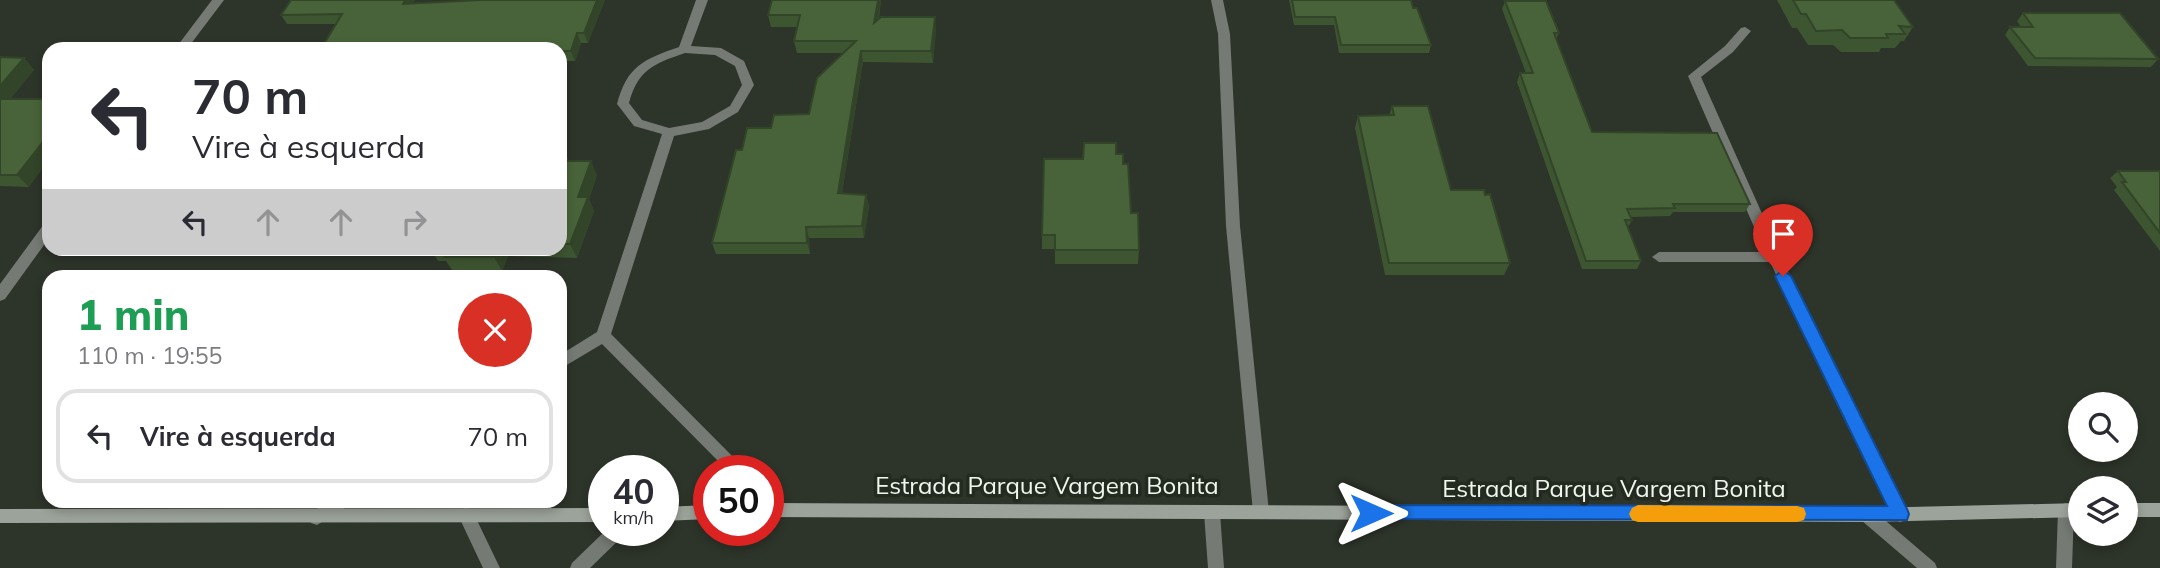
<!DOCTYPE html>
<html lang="pt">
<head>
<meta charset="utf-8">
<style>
  :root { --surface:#fff; --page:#f2f2f3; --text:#2b2b33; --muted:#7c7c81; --line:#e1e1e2 }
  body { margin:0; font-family:Mulish,sans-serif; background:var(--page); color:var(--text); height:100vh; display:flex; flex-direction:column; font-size:26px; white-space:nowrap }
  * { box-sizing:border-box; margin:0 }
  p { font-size:23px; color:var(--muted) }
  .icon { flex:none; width:38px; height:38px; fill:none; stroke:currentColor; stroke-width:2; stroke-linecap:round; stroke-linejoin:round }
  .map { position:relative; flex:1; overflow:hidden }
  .side { position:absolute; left:42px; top:270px; width:525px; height:238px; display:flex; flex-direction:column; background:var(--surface); border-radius:21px; box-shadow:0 4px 10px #0003 }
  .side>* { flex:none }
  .top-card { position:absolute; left:42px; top:42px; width:525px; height:214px; border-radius:21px; box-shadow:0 4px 10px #0003; background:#fff; color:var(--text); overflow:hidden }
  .controls { position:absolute; left:2068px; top:392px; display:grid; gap:14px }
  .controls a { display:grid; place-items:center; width:70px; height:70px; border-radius:50%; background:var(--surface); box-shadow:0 4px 10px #0003; font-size:35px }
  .speed { position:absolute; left:588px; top:455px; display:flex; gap:14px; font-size:35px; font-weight:700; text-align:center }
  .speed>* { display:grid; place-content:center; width:91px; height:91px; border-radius:50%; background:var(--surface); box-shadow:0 4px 10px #0003; line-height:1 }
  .speed small { font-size:18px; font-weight:400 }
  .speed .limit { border:10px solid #d22; background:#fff; color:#111 }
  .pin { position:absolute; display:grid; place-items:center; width:60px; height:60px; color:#fff; margin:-72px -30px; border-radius:50% 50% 50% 0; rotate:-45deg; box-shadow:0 0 7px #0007 }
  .pin .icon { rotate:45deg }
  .me { position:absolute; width:77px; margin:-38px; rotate:90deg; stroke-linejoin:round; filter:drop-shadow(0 0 5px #0008) }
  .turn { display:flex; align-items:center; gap:24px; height:147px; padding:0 35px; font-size:32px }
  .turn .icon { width:91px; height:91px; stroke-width:2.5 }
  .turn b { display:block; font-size:49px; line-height:60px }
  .lanes { display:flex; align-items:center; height:66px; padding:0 35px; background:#0003; justify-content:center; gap:35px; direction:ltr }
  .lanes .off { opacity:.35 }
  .round { display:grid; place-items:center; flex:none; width:74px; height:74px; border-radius:37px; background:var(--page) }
  .overview { display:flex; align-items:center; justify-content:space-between; height:119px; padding:0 35px }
  h1 { font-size:42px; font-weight:800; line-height:52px; color:#1e9e55 }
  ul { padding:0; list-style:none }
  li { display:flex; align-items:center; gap:21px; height:94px; margin:0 14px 10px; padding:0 21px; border:4px solid var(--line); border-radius:21px }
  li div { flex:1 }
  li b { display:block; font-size:26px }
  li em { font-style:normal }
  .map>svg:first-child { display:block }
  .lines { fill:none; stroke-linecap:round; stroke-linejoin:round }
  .minor { fill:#767a74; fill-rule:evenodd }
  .secondary { fill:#9ca39a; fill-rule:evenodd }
  .wall { fill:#3e5531 }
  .shaded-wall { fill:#324528 }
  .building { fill:#486339; stroke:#324528; stroke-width:2 }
  .route { fill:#1a73e8; stroke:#114b97; stroke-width:2 }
  .slow { fill:#f59e0b }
  .labels { text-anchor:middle; stroke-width:7; stroke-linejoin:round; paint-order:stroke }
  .street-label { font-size:24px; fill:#f0f5ee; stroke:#232a20 }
</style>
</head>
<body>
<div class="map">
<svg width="2160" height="568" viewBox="0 0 2160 568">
  <rect width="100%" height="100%" fill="#2d3429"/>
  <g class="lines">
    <path class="minor" d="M212,0H224L187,49H175Z
      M696,0H708L691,46L721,48L744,61L754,85L738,112L709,129L674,136L611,334L747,471H728L602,344L560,369V355L597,332L662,134L634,126L617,104C627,66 644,59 679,47ZM685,53L715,55L735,66L742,85L730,106L702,122L669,128L642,120L629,103C638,70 653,64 685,53Z
      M1211,0H1223L1230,34L1240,226L1269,512L1267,517L1261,519L1255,517L1253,512L1226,226L1218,34Z
      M1745,27L1751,31L1733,52L1701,77L1798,294L1908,515L1906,520L1900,522L1894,520L1770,262H1659L1652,257L1659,252H1765L1688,76L1725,46L1741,28Z
      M49,223V238L5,299L0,301V284L44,224Z
      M768,493L774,495L786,510L784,515L778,517L768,511Z
      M330,500H352L350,505L317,525L311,523L309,518L311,513Z
      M2066,503L2072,505L2074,510L2072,568H2056L2058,510L2060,505Z
      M1212,506L1218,508L1220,513L1224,568H1208L1204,513L1206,508Z
      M466,508L472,510L500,568H483L458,515L460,510Z
      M1867,508L1873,510L1935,563L1937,568H1917L1861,520L1859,515L1861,510Z
      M606,530H626L624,535L590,568H570L572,563Z"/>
    <path class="secondary" d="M768,503L1867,508L2081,503V517L1867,522L768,517Z
      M2126,503H2160V517H2126Z
      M709,505V519L663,521V507Z
      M604,508V522L0,523V509Z"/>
  </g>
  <path class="wall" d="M481,0H605L588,43H581L575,61H560V49L336,24H287L281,15L413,3Z
    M881,0L879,19L936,29L933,63L863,62L842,193L866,195L869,206L864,238H809L810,254H716L712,243L742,150L771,128L809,114L843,53H797L794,41L798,27H771L768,15Z
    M1289,0H1411L1413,8L1431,45L1429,53H1339L1334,25H1294Z
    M1777,0H1894L1913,27L1904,41H1901L1895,48H1881L1879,52H1841L1833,45H1808L1797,28H1792Z
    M1505,1L1559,33L1556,39L1592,132L1750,204L1745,212H1673L1670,216L1631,217L1632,220L1628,227L1641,261L1637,269H1582L1517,82L1520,73H1526L1502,9Z
    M2023,13L2158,59L2151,67L2028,66L2005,35L2010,27H2021L2017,21Z
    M0,57L24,58L34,70L10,99L29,187L0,186Z
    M1392,106L1451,190L1510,263L1504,275H1385L1355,128L1358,116H1389Z
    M560,152L569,161L597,175L589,199L594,211L577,258L508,256L502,271L452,270L446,261H438L430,248H560Z
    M1116,154L1123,164L1131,213L1139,250L1138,264H1055V249H1042V235Z
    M2118,171H2160V251L2114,190L2117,187L2110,178Z
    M91,248H182L179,253H95Z"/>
  <path class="shaded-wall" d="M405,0H415L408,14L403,4Z
    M597,0H605L588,43L584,33Z
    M878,0H881L876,35L874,23Z
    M935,17L936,29L933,63L931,51Z
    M577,33L581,43L575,61L571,51Z
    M861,51L863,62L840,205L838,193Z
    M24,58L34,70L0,111V86Z
    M49,134V160L29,187L17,175Z
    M565,152L571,166L561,161Z
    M591,161L597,175L589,199L594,211L577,258L570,244L578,197Z
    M866,195L869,206L864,238L862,226Z
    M806,227L809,238L810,254L807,243Z
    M498,248H504L508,256L502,271L494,257Z"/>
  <path class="building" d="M291,0H405L403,4L481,0H597L584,33H577L571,51H560V49H321L342,14L281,15Z
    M772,0H878L874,23L881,17H935L931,51H861L838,193L866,195L862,226L806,227L807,243H712L736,150H742L747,128H771L774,115L809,114L817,78L856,41H794L800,15H768Z
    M1292,0H1411L1413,8H1417L1431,45H1341L1335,17H1295Z
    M1793,0H1894L1913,27L1899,26L1905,34H1886L1888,38H1850L1842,30L1816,31L1806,14H1801Z
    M1505,1H1546L1559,33H1554L1592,132L1717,133L1750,204H1673L1675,208L1627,209L1632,220H1625L1641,261H1586L1520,73H1533Z
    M2023,13H2120L2158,59L2035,58L2010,27H2033Z
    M0,57L24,58L0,86Z
    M0,99H49V134L17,175H0Z
    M1392,106H1428L1451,190H1484L1485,195L1490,194L1510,263H1389L1358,116L1394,115Z
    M1084,143H1116V154H1123V164H1128L1131,213H1138L1139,250H1055V235H1042L1044,159H1083Z
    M560,152H565L561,161H591L578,197H588L570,244H560Z
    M2118,171H2160V233L2122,182H2126Z
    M448,248H498L494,257H444Z"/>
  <path class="route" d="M1783,270L1791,276L1907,509L1909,514L1907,520L1365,519L1362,513L1365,507L1371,505L1887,506L1775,276Z"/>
  <path class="slow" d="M1638,505L1797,506L1804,508L1806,514L1804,520L1797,522H1638L1632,520L1629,514L1632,508Z"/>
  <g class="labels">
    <g class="street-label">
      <text x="1047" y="494">Estrada Parque Vargem Bonita</text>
      <text x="1614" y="497">Estrada Parque Vargem Bonita</text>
    </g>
  </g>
</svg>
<div class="controls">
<a><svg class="icon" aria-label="search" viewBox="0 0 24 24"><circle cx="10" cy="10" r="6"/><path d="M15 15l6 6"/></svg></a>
<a><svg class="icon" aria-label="layers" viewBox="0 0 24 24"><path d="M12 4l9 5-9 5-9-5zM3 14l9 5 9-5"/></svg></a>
</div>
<div class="speed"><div>40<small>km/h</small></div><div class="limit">50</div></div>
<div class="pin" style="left:1783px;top:276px;background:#d93025"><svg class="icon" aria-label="arrive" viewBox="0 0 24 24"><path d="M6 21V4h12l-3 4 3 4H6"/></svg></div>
<svg class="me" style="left:1371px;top:513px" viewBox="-20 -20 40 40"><path d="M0-17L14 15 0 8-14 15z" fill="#1a73e8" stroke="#fff" stroke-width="4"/></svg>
<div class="top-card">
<div class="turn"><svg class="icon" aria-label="left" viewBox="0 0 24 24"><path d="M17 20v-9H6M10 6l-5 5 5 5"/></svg><div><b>70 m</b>Vire à esquerda</div></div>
<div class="lanes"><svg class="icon" aria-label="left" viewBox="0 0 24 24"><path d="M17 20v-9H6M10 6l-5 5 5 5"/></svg><svg class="icon off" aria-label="ahead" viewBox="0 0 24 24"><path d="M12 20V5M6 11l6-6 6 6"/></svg><svg class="icon off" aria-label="ahead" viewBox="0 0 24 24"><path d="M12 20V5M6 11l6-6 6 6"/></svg><svg class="icon off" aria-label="right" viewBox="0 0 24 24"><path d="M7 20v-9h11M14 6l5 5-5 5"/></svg></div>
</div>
<section class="side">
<div class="overview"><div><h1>1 min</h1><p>110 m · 19:55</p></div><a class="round" style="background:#d93025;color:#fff"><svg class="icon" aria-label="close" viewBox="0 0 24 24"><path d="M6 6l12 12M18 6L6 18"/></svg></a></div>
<ul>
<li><svg class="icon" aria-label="left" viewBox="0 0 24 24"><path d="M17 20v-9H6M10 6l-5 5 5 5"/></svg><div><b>Vire à esquerda</b></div><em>70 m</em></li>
</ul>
</section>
</div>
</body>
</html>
